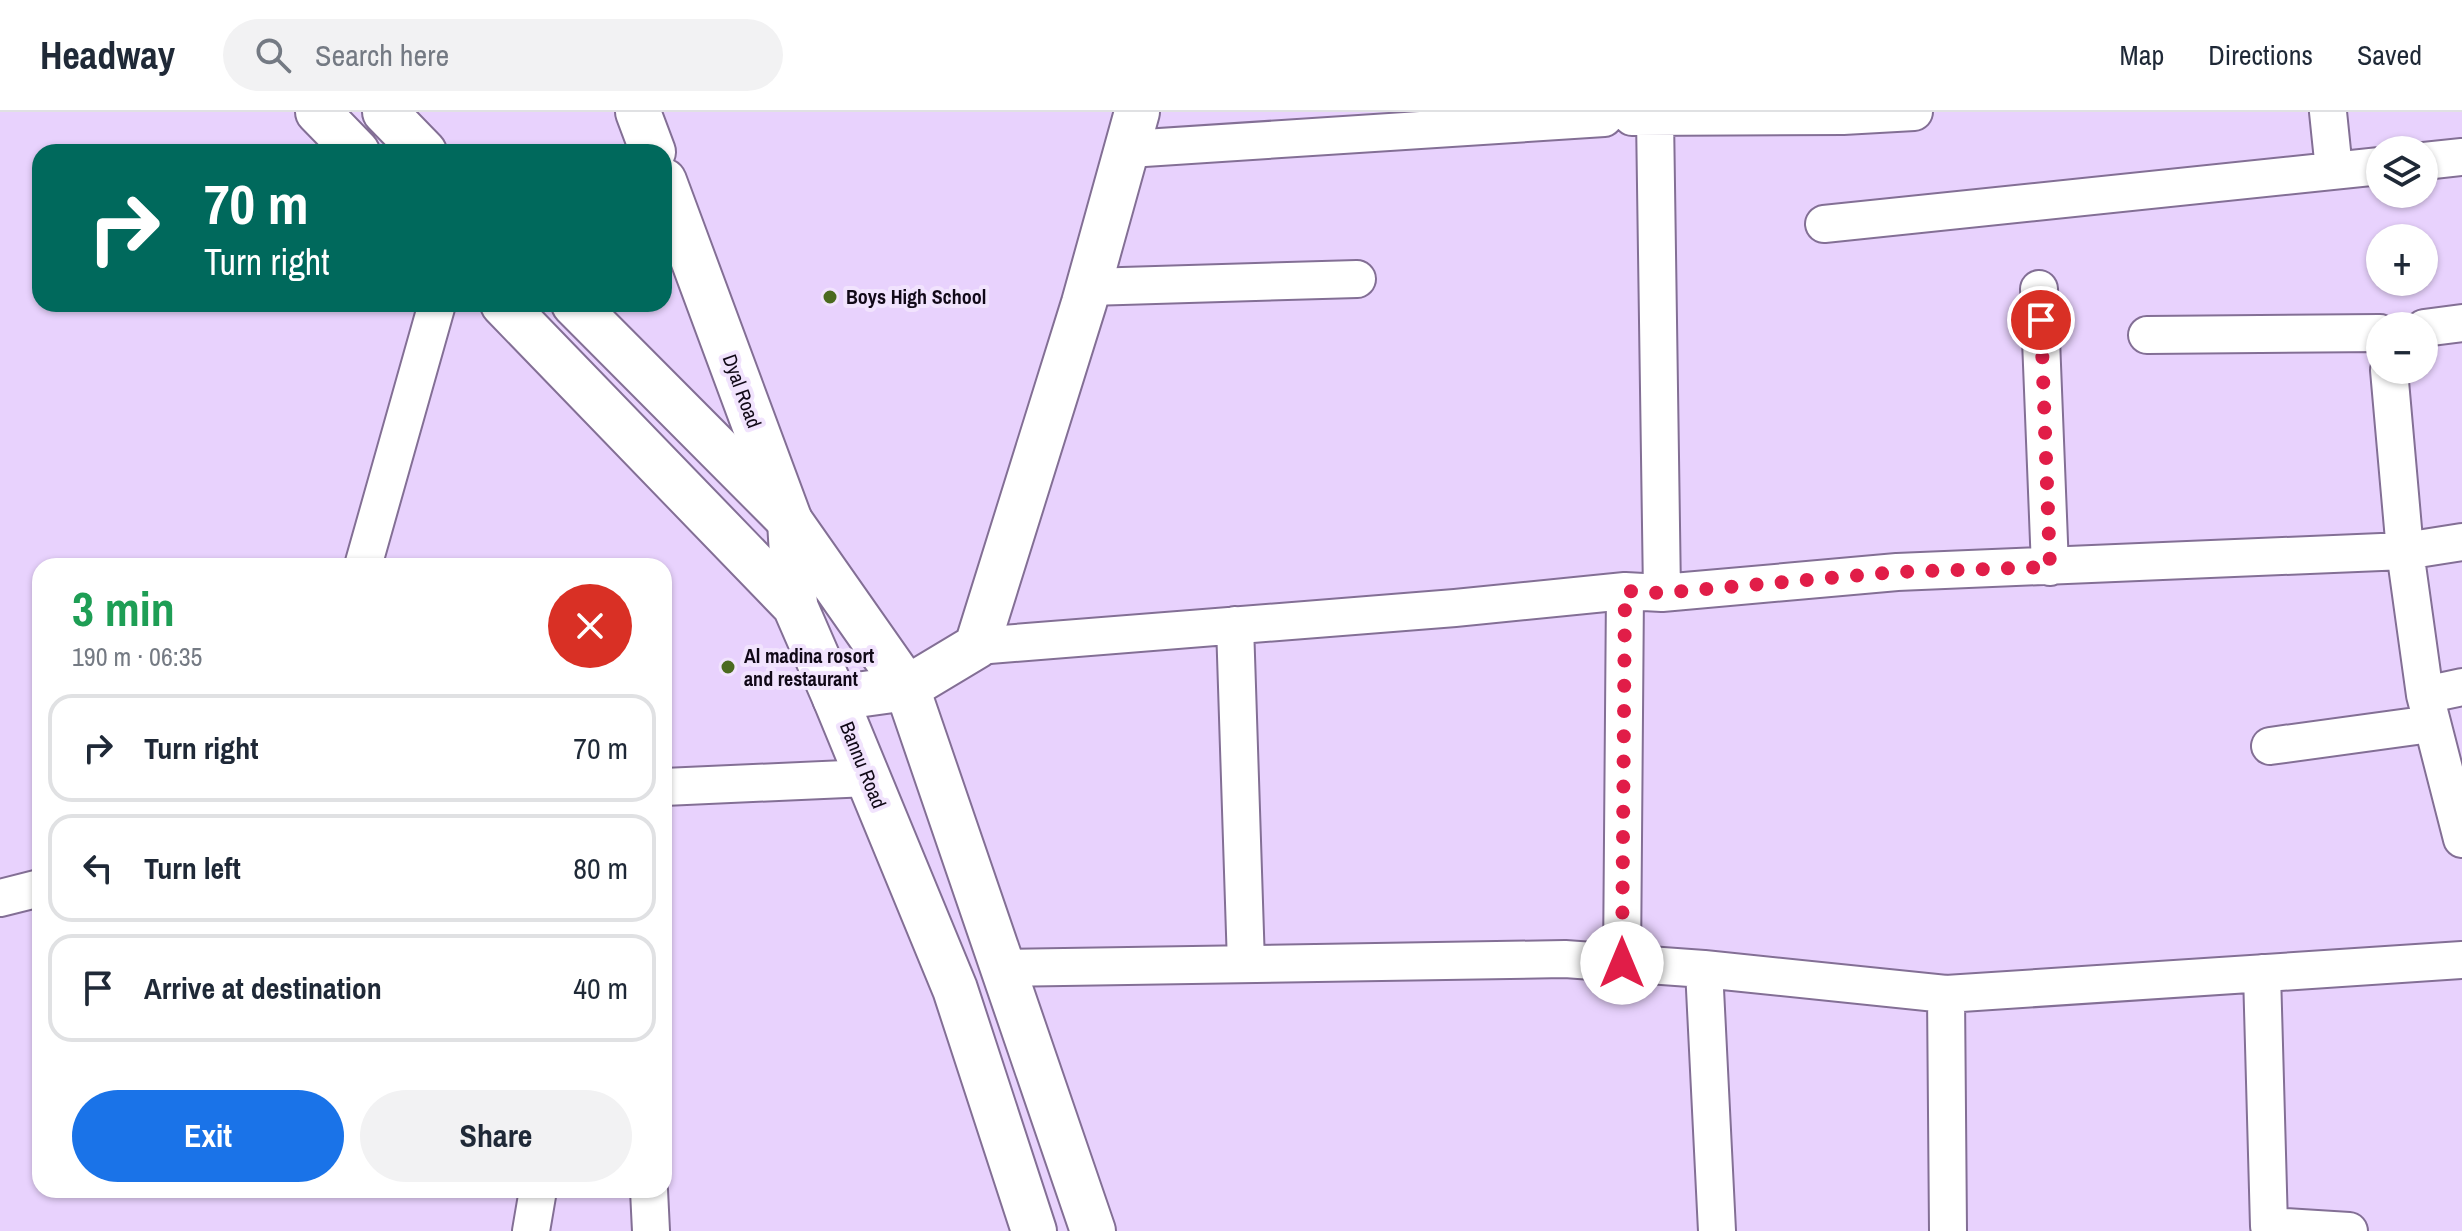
<!DOCTYPE html>
<html lang="en">
<head>
<meta charset="utf-8">
<style>
  :root { --surface:#fff; --page:#f2f2f3; --text:#1f2937; --muted:#747a83; --line:#e0e1e3; --accent:#1a73e8 }
  body { margin:0; font-family:"Archivo Narrow",sans-serif; background:var(--page); color:var(--text); height:100vh; display:flex; flex-direction:column; font-size:30px; white-space:nowrap }
  * { box-sizing:border-box; margin:0 }
  p { font-size:26px; color:var(--muted) }
  .icon { flex:none; width:44px; height:44px; fill:none; stroke:currentColor; stroke-width:2; stroke-linecap:round; stroke-linejoin:round }
  .map { position:relative; flex:1; overflow:hidden }
  .sheet { position:absolute; left:32px; top:446px; width:640px; height:640px; display:flex; flex-direction:column; background:var(--surface); border-radius:24px; box-shadow:0 2px 6px #0004 }
  .sheet>* { flex:none }
  .banner { position:absolute; left:32px; top:32px; width:640px; height:168px; border-radius:24px; box-shadow:0 2px 6px #0004; background:#00695c; color:#fff; overflow:hidden }
  .buttons { position:absolute; left:2366px; top:24px; display:grid; gap:16px }
  .buttons a { display:grid; place-items:center; width:72px; height:72px; border-radius:50%; background:var(--surface); box-shadow:0 2px 6px #0004; font-size:40px }
  .pin { position:absolute; display:grid; place-items:center; width:68px; height:68px; color:#fff; margin:-34px; border:4px solid #fff; border-radius:50%; box-shadow:0 2px 8px #0007 }
  .me { position:absolute; width:88px; margin:-44px; rotate:0deg; stroke-linejoin:round; filter:drop-shadow(0 0 6px #0008) }
  .turn { display:flex; align-items:center; gap:28px; height:168px; padding:0 40px; font-size:36px }
  .turn .icon { width:104px; height:104px; stroke-width:2.5 }
  .turn b { display:block; font-size:56px; line-height:68px }
  .round { display:grid; place-items:center; flex:none; width:84px; height:84px; border-radius:42px; background:var(--page) }
  .summary { display:flex; align-items:center; justify-content:space-between; height:136px; padding:0 40px }
  h1 { font-size:48px; font-weight:700; line-height:60px; color:#1e9e55 }
  .primary-button { display:flex; gap:16px; margin-top:auto; padding:16px 40px }
  .primary-button a { flex:1; height:92px; border-radius:48px; background:var(--accent); color:#fff; font-size:32px; font-weight:700; line-height:92px; text-align:center }
  .primary-button a+a { background:var(--page); color:var(--text) }
  ul { padding:0; list-style:none }
  li { display:flex; align-items:center; gap:24px; height:108px; margin:0 16px 12px; padding:0 24px; border:4px solid var(--line); border-radius:24px }
  li div { flex:1 }
  li b { display:block; font-size:30px }
  li em { font-style:normal }
  header { display:flex; align-items:center; gap:48px; box-sizing:border-box; height:112px; padding:0 40px; background:var(--surface); border-bottom:2px solid var(--line) }
  header strong { font-size:38px }
  nav { display:flex; gap:44px; margin-inline-start:auto; font-size:28px }
  .search { width:560px; height:72px; background:var(--page); display:flex; align-items:center; gap:20px; box-sizing:border-box; padding:0 28px; border-radius:44px; color:var(--muted); font-size:30px }
  .map>svg:first-child { display:block }
  .lines { fill:none; stroke-linecap:round; stroke-linejoin:round }
  .minor-casing { stroke:#836f95; stroke-width:40 }
  .tertiary-casing { stroke:#836f95; stroke-width:48 }
  .trunk-casing { stroke:#836f95; stroke-width:48 }
  .minor { stroke:#fff; stroke-width:36 }
  .tertiary { stroke:#fff; stroke-width:44 }
  .trunk { stroke:#fff; stroke-width:44 }
  .route { stroke:#e11d48; stroke-width:14; stroke-dasharray:0 25.2 }
  .poi-dot { fill:#4b6a1f; stroke:#f1e3fd; stroke-width:3 }
  .labels { text-anchor:middle; stroke-width:8; stroke-linejoin:round; paint-order:stroke }
  .poi-label { font-size:20px; font-weight:bold; fill:#110917; stroke:#f1e3fd; text-anchor:start }
  .street-label { font-size:20px; fill:#110917; stroke:#f1e3fd }
</style>
</head>
<body>
<header>
<strong>Headway</strong>
<div class="search"><svg class="icon" aria-label="search" viewBox="0 0 24 24"><circle cx="10" cy="10" r="6"/><path d="M15 15l6 6"/></svg>Search here</div>
<nav><a>Map</a><a>Directions</a><a>Saved</a></nav>
</header>
<div class="map">
<svg width="2462" height="1119" viewBox="0 0 2462 1119">
  <rect width="100%" height="100%" fill="#e8d2fd"/>
  <g class="lines">
    <g class="minor-casing">
      <path id="minor" d="M1843,0V4L1914,0
        M2328,0L2334,58
        M1632,5L1843,4
        M1655,5L1662,481
        M1129,37L1604,6
        M2424,49L2462,45
        M1824,112L2380,54
        M1089,175L1357,167
        M2039,177L2050,455
        M2424,216L2462,211
        M2147,223L2380,221
        M2389,258L2405,439L2425,583L2462,727
        M363,454L437,192
        M1235,513L1246,852
        M977,534L1455,496L1625,479L1662,481L1897,460L2405,439L2462,430
        M2425,583L2462,575
        M2270,634L2431,612
        M664,675L868,666
        M0,786L40,776
        M1622,851L1625,479
        M1004,856L1565,847L1704,857L1946,882L2462,848
        M1704,857L1717,1119
        M2262,861L2269,1114L2349,1119
        M1946,882L1948,1119
        M649,1078L651,1119
        M531,1119L538,1078"/>
    </g>
    <g class="tertiary-casing">
      <path id="tertiary" d="M638,0L653,40
        M664,69L790,409L795,494
        M835,586L907,576L977,534L1084,191L1137,0"/>
    </g>
    <g class="trunk-casing">
      <path id="trunk" d="M318,0L357,40
        M385,0L424,40
        M503,192L795,494L835,586L955,877L1034,1119
        M574,192L790,409L907,576L1093,1119"/>
    </g>
    <use href="#minor" class="minor"/>
    <use href="#tertiary" class="tertiary"/>
    <use href="#trunk" class="trunk"/>
  </g>
  <g class="lines">
    <path class="route" d="M1622,851L1625,479L1662,481L1897,460L2050,455L2041,208"/>
  </g>
  <g class="poi-dot">
    <circle cx="830" cy="185" r="8"/>
    <circle cx="728" cy="555" r="8"/>
  </g>
  <g class="labels">
    <g class="poi-label">
      <text x="846" y="192">Boys High School</text>
      <text x="744" y="551">Al madina rosort<tspan x="744" dy="23">and restaurant</tspan></text>
    </g>
    <g class="street-label">
      <text transform="translate(742 279) rotate(70)" y="7">Dyal Road</text>
      <text transform="translate(863 653) rotate(68)" y="7">Bannu Road</text>
    </g>
  </g>
</svg>
<div class="buttons">
<a><svg class="icon" aria-label="layers" viewBox="0 0 24 24"><path d="M12 4l9 5-9 5-9-5zM3 14l9 5 9-5"/></svg></a>
<a>+</a>
<a>−</a>
</div>
<div class="pin" style="left:2041px;top:208px;background:#d93025"><svg class="icon" aria-label="arrive" viewBox="0 0 24 24"><path d="M6 21V4h12l-3 4 3 4H6"/></svg></div>
<svg class="me" style="left:1622px;top:851px" viewBox="-20 -20 40 40"><circle r="19" fill="#fff"/><path d="M0-13L10 11 0 6-10 11z" fill="#e11d48"/></svg>
<div class="banner">
<div class="turn"><svg class="icon" aria-label="right" viewBox="0 0 24 24"><path d="M7 20v-9h11M14 6l5 5-5 5"/></svg><div><b>70 m</b>Turn right</div></div>
</div>
<section class="sheet">
<div class="summary"><div><h1>3 min</h1><p>190 m · 06:35</p></div><a class="round" style="background:#d93025;color:#fff"><svg class="icon" aria-label="close" viewBox="0 0 24 24"><path d="M6 6l12 12M18 6L6 18"/></svg></a></div>
<ul>
<li><svg class="icon" aria-label="right" viewBox="0 0 24 24"><path d="M7 20v-9h11M14 6l5 5-5 5"/></svg><div><b>Turn right</b></div><em>70 m</em></li>
<li><svg class="icon" aria-label="left" viewBox="0 0 24 24"><path d="M17 20v-9H6M10 6l-5 5 5 5"/></svg><div><b>Turn left</b></div><em>80 m</em></li>
<li><svg class="icon" aria-label="arrive" viewBox="0 0 24 24"><path d="M6 21V4h12l-3 4 3 4H6"/></svg><div><b>Arrive at destination</b></div><em>40 m</em></li>
</ul>
<div class="primary-button"><a>Exit</a><a>Share</a></div>
</section>
</div>
</body>
</html>
